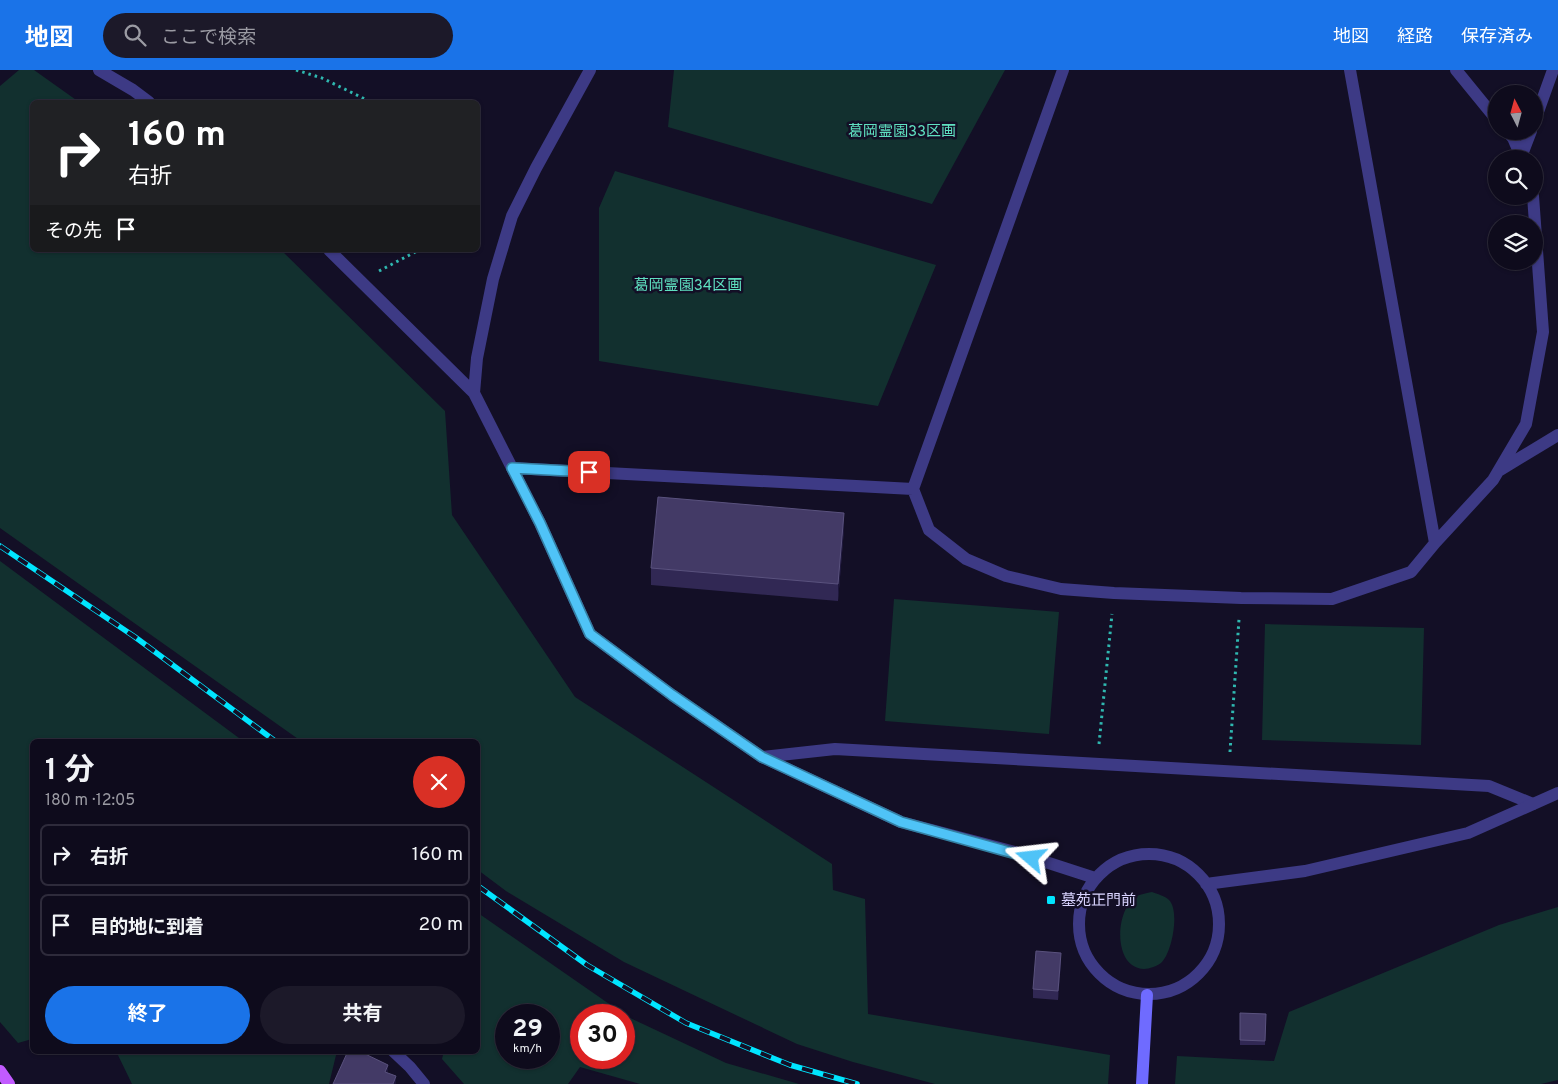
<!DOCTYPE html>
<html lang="ja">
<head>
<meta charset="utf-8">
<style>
  :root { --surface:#0e0b1c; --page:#1c1929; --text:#f1f3f6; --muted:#9b9ba3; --line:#2e2b3b; --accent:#1a73e8 }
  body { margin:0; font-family:Overpass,"Noto Sans JP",sans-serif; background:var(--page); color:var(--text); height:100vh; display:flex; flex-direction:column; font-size:19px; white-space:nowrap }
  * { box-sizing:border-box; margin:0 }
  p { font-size:16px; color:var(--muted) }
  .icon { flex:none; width:28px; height:28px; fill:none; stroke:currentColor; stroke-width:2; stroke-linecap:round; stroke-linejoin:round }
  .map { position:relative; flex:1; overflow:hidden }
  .details { position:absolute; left:30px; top:669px; width:450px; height:315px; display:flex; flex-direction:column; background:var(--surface); border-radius:8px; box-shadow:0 1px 4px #0004,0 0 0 1px var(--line) }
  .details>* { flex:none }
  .guide { position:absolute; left:30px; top:30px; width:450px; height:152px; border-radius:8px; box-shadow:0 1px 4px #0004,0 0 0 1px var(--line); background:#202124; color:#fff; overflow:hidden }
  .needle { width:32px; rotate:354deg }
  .tools { position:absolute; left:1488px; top:15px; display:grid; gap:10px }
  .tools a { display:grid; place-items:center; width:55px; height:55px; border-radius:50%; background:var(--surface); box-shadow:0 1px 4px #0004,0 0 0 1px var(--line); font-size:25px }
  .speed { position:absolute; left:495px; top:934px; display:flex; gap:10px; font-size:25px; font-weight:700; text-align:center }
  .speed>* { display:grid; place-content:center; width:65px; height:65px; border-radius:50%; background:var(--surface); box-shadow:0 1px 4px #0004,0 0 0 1px var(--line); line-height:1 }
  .speed small { font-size:12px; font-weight:400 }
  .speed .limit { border:8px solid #d22; background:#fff; color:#111 }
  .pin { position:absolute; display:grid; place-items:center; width:42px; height:42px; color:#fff; margin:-21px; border-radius:10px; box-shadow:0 2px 8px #0006 }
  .me { position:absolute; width:55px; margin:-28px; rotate:287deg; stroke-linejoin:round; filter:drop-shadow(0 0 4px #0008) }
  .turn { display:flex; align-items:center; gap:18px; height:105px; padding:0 15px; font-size:22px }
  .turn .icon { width:65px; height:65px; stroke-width:2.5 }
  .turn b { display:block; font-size:35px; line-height:42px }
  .then { display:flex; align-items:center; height:48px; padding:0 15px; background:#0003; gap:10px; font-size:19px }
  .round { display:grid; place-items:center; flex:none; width:52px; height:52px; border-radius:26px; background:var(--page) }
  .headline { display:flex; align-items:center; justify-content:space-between; height:85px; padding:0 15px }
  h1 { font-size:30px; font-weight:700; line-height:38px }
  .primary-button { display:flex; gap:10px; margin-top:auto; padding:10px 15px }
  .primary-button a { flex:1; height:58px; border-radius:30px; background:var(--accent); color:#fff; font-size:20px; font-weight:700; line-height:58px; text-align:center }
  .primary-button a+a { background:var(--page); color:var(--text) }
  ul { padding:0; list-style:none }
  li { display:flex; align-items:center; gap:15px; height:62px; margin:0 10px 8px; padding:0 5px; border:2px solid var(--line); border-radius:8px }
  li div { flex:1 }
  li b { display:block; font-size:19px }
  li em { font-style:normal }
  header { display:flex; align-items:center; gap:30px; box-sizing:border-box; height:70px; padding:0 25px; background:var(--accent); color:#fff }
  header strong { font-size:24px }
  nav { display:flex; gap:28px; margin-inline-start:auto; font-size:18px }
  .search { width:350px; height:45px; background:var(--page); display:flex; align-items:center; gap:12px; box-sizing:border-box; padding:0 18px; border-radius:28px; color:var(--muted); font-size:19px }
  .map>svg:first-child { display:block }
  .green { fill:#12302f; fill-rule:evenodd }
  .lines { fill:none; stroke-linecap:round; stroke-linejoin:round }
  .path { stroke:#2fb8b0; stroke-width:3; stroke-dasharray:2.5 4; stroke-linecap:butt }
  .lane { stroke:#3d3a85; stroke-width:12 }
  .street { stroke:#3d3a85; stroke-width:12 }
  .secondary { stroke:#6f6bff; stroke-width:12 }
  .primary { stroke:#c25bff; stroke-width:12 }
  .rail-casing { stroke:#00e5ff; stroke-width:5.5 }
  .rail { stroke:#130f26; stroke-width:4; stroke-dasharray:11; stroke-linecap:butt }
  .wall { fill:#312854 }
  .shaded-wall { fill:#1d163a }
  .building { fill:#433a66; stroke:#5a527e }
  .route-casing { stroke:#337fa1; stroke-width:12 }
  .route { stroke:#4fc3f7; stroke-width:9 }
  .poi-dot { fill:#00e5ff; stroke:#130f26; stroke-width:2 }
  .labels { text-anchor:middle; stroke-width:5; stroke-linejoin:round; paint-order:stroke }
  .park-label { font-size:15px; fill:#5fe0c0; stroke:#130f26 }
  .poi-label { font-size:15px; fill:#d9d4ff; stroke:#130f26; text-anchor:start }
</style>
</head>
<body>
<header>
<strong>地図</strong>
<div class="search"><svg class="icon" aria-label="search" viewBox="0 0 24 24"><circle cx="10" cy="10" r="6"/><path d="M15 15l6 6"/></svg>ここで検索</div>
<nav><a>地図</a><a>経路</a><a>保存済み</a></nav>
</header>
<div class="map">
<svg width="1558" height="1014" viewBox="0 0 1558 1014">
  <rect width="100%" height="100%" fill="#130f26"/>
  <path class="green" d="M19,0H34L79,32H32V180H281L445,341L452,445L575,627L832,794L833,820L865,829L868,944L1110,985L1108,1014H935L853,992L797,974L624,892L506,821L478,800V671H301L0,458V16Z
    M674,0H1005L932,134L668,57Z
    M615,101L936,195L878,336L599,291V138Z
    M0,491L243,671H32V969L18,973L0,952Z
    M894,529L1059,542L1049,664L885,651Z
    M1265,554L1424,558L1421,675L1262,670Z
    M1152,822C1157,824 1165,826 1169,830C1180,841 1172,882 1162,892C1158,896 1149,899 1144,899C1112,898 1115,838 1137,826C1141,824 1147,823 1152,822Z
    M1558,837V1010L1541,1014H1175L1177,986L1274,991L1289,942L1499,855Z
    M478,843L628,947L726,993L799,1014H640L580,997L568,1014H464L442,989L444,981H478ZM506,945H549V988H506ZM581,945H624V988H581Z
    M116,981H337L329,1014H132Z"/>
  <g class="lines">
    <path class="path" d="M296,0L322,8L371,32
      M379,201L419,180
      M1099,674L1112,544
      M1230,682L1239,549"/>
    <path class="lane" d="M1063,0L913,419L929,460L966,489L1006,506L1061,519L1114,523L1241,528L1332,529L1411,502L1435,473L1350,0
      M1456,0L1496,49
      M1534,53L1553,0
      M1507,61L1513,68L1522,89
      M1521,87L1531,61
      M512,398L913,419
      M1500,400L1558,365
      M1435,473L1493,410L1526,354L1543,262L1533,126
      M762,687L835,679L1489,716L1533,734"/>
    <path class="street" d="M99,0L133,20L149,32
      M329,180L474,323L540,453L590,564L672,625L762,687L901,752L1015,782L1095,808
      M474,323L477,288L493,209L512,146L536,98L590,0
      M1079 854a70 70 0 1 1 140 0a70 70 0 1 1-140 0Z
      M1206,814L1305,801L1468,763L1558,723
      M393,981L410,997L424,1014"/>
    <path class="secondary" d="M1142,1014L1147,925"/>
    <path class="primary" d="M0,1001L9,1014"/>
    <g class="rail-casing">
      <path id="rail" d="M0,476L135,567L275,671
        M478,816L587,895L686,953L790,995L857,1014"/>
    </g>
    <use href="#rail" class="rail"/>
  </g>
  <path class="wall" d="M844,459L838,531L651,515V498Z
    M1061,892L1058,930L1033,928V919Z
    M1240,943L1266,944L1265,975H1240Z"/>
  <path class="shaded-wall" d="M844,443V459L838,531V514Z
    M1061,883V892L1058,930V921Z
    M388,995V1003L385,1002Z
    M396,1006V1014H393Z"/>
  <path class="building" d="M658,427L844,443L838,514L651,498Z
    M1036,881L1061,883L1058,921L1033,919Z
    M1240,943L1266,944L1265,971L1240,970Z
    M348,981H359L388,995L385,1002L396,1006L393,1014H333Z"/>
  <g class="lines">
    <g class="route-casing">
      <path id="route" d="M589,402L512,398L540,453L590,564L672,625L762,687L901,752L1031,788"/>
    </g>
    <use href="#route" class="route"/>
  </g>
  <rect class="poi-dot" x="1046" y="825" width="10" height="10" rx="2.5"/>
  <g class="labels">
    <g class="park-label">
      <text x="902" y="66">葛岡霊園33区画</text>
      <text x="688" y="220">葛岡霊園34区画</text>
    </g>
    <g class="poi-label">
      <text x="1061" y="835">墓苑正門前</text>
    </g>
  </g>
</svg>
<div class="tools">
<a><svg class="needle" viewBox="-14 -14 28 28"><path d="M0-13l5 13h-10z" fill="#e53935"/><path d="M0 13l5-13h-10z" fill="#9b9ba3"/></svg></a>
<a><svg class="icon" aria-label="search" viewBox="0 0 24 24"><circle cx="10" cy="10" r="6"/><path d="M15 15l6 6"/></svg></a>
<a><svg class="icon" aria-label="layers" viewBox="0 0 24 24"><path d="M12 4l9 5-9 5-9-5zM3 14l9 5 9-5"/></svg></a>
</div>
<div class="speed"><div>29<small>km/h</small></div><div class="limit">30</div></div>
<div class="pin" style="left:589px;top:402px;background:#d93025"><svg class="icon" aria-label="arrive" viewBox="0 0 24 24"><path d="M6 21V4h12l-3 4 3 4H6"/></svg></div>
<svg class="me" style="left:1031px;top:788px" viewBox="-20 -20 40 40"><path d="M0-17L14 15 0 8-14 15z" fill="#4fc3f7" stroke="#fff" stroke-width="4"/></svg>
<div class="guide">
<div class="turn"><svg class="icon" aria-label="right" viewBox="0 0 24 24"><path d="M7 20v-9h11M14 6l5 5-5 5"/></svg><div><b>160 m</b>右折</div></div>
<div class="then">その先<svg class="icon" aria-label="arrive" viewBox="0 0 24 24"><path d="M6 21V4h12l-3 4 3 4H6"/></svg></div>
</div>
<section class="details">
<div class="headline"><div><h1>1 分</h1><p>180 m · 12:05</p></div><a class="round" style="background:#d93025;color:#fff"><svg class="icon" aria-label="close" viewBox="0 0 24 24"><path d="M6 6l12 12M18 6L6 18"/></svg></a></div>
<ul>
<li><svg class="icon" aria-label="right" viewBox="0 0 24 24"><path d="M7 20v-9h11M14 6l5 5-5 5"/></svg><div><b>右折</b></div><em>160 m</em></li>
<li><svg class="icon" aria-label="arrive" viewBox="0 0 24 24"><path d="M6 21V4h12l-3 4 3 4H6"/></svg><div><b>目的地に到着</b></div><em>20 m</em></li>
</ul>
<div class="primary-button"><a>終了</a><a>共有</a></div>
</section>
</div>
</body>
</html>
